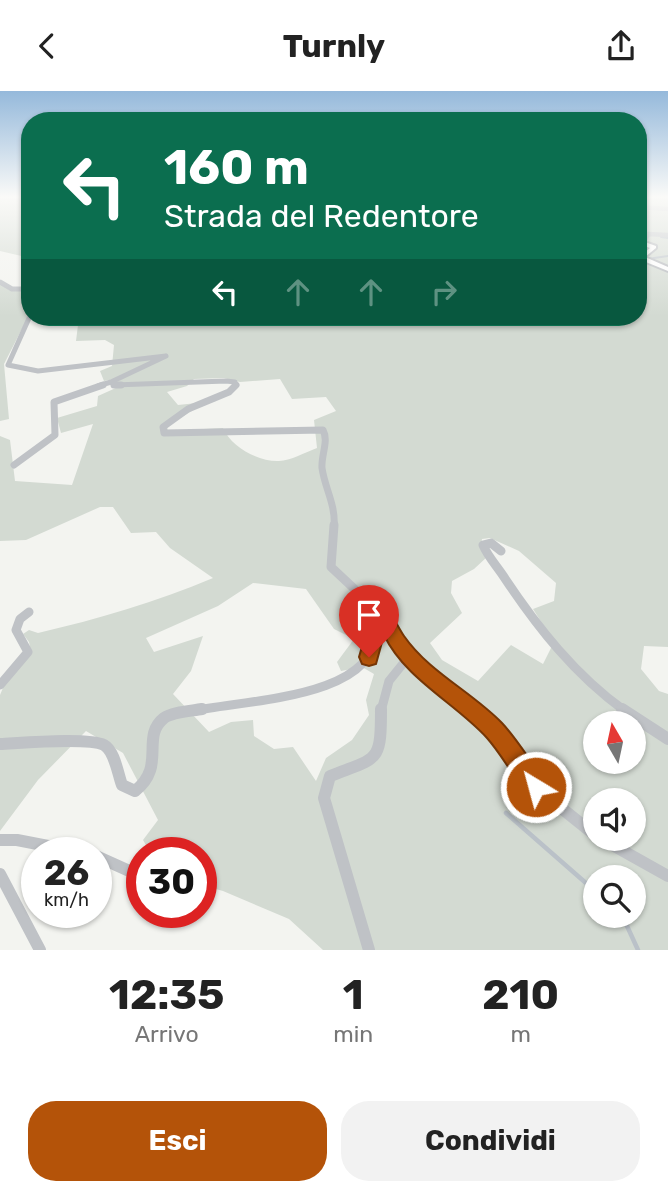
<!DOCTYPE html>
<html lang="it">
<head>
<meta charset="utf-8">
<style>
  :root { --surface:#fff; --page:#f2f2f2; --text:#222; --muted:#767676; --accent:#b45309 }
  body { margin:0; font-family:Rubik,sans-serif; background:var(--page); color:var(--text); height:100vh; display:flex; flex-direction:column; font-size:26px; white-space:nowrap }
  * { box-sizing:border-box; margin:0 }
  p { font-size:23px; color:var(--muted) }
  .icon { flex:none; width:38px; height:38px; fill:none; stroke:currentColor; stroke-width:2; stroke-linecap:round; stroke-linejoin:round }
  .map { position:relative; height:859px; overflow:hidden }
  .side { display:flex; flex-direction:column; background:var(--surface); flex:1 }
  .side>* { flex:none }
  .banner { position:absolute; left:21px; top:21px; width:626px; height:214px; border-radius:28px; box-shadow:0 2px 5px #0004; background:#0b6e4f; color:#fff; overflow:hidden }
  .needle { width:46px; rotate:351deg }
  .tools { position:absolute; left:583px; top:620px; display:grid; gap:14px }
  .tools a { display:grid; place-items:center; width:63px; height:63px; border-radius:50%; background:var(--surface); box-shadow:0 2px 5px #0004; font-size:35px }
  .speed { position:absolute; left:21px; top:746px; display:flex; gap:14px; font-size:35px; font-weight:700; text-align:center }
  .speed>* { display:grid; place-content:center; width:91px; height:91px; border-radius:50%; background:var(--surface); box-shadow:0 2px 5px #0004; line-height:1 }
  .speed small { font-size:18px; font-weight:400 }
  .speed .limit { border:10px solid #d22; background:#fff; color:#111 }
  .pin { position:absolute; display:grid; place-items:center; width:60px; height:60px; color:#fff; margin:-72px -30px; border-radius:50% 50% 50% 0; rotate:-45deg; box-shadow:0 0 7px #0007 }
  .pin .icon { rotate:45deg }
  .me { position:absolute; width:77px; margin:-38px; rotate:323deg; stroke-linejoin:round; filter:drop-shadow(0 0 5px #0008) }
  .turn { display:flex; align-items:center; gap:24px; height:147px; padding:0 28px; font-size:32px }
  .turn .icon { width:91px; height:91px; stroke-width:2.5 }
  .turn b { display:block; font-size:49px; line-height:60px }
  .lanes { display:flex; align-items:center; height:66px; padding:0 28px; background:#0003; justify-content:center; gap:35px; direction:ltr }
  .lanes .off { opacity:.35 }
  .eta { display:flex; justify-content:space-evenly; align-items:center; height:119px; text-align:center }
  .eta b { font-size:42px; font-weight:700; line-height:49px }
  .button { display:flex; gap:14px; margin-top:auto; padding:14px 28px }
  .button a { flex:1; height:80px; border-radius:28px; background:var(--accent); color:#fff; font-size:28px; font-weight:700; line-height:80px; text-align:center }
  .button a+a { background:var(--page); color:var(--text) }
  header { display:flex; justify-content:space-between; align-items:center; height:91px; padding:0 28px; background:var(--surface); font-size:32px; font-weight:700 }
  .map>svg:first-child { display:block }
  .green { fill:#d3dad2; fill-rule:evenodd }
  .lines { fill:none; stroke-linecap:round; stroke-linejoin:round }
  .stream-far1 { stroke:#bac1c8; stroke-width:2 }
  .stream { stroke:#bac1c8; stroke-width:4.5 }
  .secondary-casing { stroke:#b2b5ba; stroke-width:4 }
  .minor-far4 { stroke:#bfc2c6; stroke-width:4.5 }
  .minor-far3 { stroke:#bfc2c6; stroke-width:5 }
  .minor-far2 { stroke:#bfc2c6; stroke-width:7 }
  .minor-far1 { stroke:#bfc2c6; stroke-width:9 }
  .minor { stroke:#bfc2c6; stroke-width:12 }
  .secondary { fill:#fff; fill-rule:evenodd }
  .route { fill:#b45309; stroke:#753606; stroke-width:2 }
</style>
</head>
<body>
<header><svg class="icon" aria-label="back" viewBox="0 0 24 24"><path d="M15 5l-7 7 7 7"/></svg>Turnly<svg class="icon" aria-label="share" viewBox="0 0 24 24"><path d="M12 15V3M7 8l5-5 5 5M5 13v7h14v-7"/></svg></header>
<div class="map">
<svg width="668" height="859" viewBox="0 0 668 859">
  <rect width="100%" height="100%" fill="#f3f4f0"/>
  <path class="green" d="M0,105H30V167L0,160Z
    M639,105H668V556L644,555L641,578L659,600L668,603V859H323L289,828L223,800L201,794V761H150L143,749L158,729L123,662L86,640L38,689L0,740V604L5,592L31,561L29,551L23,543L29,539L38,542C98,528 156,511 213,487L170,457L156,441L131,442L113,416H100L26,449L0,450V345L10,349L15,390L72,394L93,333L61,342L57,327L97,315L98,305L118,296L115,288L104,290L100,280L112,275L114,254L105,249L76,250L78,234L62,226H639ZM224,287L240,291L280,288L292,308L326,306L336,320L314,329L317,357C306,361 290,370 279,370C259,371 231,356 223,337L168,340L167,335L200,315L216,310L178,314L167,301L187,295L194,288ZM490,447L519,460L556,492L554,510L533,518L554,551L543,573L511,554L478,590L442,569L430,552L462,522L451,502L452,490L474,478L487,466L481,456L482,448ZM253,492L306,498L334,538L354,548L337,571L341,580L362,576L374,583L366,609L369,624L352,649L326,667L316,690L293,656L274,658L254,645L253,629L231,631L209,641L173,603L191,580L203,545L154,561L146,547L218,515ZM595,632H634V670H595ZM595,709H634V747H595ZM595,786H634V824H595Z
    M0,192L9,199H30V222L4,273L9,328L0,330Z"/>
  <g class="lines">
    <path class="stream-far1" d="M639,141L644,143
      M661,146L668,147
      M647,168L668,165"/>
    <path class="stream" d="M506,722L595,800
      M622,824L638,859"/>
    <g class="secondary-casing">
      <path id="secondary" d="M639,149L656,155V157L645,166L668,176V180L641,169L640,165L650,157L639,153Z"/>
    </g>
    <path class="minor-far4" d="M639,116L668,118
      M644,151L648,143L668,144"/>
    <path class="minor-far3" d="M0,191L12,198H30
      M30,225L8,274L38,280L166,265
      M166,265L111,291L114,294L226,290L235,291V295
      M98,295L111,291"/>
    <path class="minor-far2" d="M114,294H121
      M236,294L229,301L188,318L163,336L164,342L323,339C329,350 321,364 322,377C325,398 336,414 334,436
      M14,374L55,344L54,311L103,294"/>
    <path class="minor-far1" d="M334,434L331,476L378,520L398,552L471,620
      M501,460L491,452L483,454C488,466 497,475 504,486C538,537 575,584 625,620
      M0,594L28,561L16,539L20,528L29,521
      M194,620C241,609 375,608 375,542C375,533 368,525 364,517L367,508
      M381,620L389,590L410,564"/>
    <path class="minor" d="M469,618L494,639L535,696L595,744
      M622,618L668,648
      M0,653C21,652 88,646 104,654C115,660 118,684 122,694L135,700C167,675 140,646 164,627C172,621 191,620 202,618
      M600,747L668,785
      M0,749H17L79,761
      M96,765L136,783L142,779
      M0,783L40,859
      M369,859L324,707L330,685C378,666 381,673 381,618"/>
    <use href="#secondary" class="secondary"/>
  </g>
  <linearGradient id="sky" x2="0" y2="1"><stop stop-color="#95b9db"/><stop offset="0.47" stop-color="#fafaf8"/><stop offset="1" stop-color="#fafaf8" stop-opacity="0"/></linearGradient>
  <rect width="668" height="225" fill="url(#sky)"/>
  <path class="route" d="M367,501C386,507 394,530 404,545C429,581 472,601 502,632C517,648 530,670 544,688L547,696L544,705L536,708L527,705C514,686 502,664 487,647C455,612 405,588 384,544L376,573L369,575L362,573L359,566L366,542L355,517L360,503Z"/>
</svg>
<div class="tools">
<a><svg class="needle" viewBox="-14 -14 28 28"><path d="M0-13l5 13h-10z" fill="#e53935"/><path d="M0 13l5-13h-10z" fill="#767676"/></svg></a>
<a><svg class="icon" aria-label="sound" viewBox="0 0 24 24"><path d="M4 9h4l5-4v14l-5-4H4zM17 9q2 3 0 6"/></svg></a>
<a><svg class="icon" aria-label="search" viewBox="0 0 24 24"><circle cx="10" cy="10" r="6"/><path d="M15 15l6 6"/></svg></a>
</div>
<div class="speed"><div>26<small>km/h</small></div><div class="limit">30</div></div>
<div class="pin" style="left:369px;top:566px;background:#d93025"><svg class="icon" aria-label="arrive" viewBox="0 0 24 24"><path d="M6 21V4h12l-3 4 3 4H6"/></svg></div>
<svg class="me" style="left:536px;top:696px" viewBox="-20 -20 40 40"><circle r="17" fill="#b45309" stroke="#fff" stroke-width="3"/><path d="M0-11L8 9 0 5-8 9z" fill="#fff"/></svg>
<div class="banner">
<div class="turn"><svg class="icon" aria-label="left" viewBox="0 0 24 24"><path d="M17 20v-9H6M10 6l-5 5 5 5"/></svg><div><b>160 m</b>Strada del Redentore</div></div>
<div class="lanes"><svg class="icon" aria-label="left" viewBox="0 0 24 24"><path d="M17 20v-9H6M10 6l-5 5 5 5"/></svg><svg class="icon off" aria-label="ahead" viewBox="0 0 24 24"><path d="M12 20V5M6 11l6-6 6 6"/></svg><svg class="icon off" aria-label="ahead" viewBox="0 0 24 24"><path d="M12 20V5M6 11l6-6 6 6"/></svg><svg class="icon off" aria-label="right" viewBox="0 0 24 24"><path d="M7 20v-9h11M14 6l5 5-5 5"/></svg></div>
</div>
</div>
<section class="side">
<div class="eta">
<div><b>12:35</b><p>Arrivo</p></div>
<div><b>1</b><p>min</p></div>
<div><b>210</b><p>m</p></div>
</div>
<div class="button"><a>Esci</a><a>Condividi</a></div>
</section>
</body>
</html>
